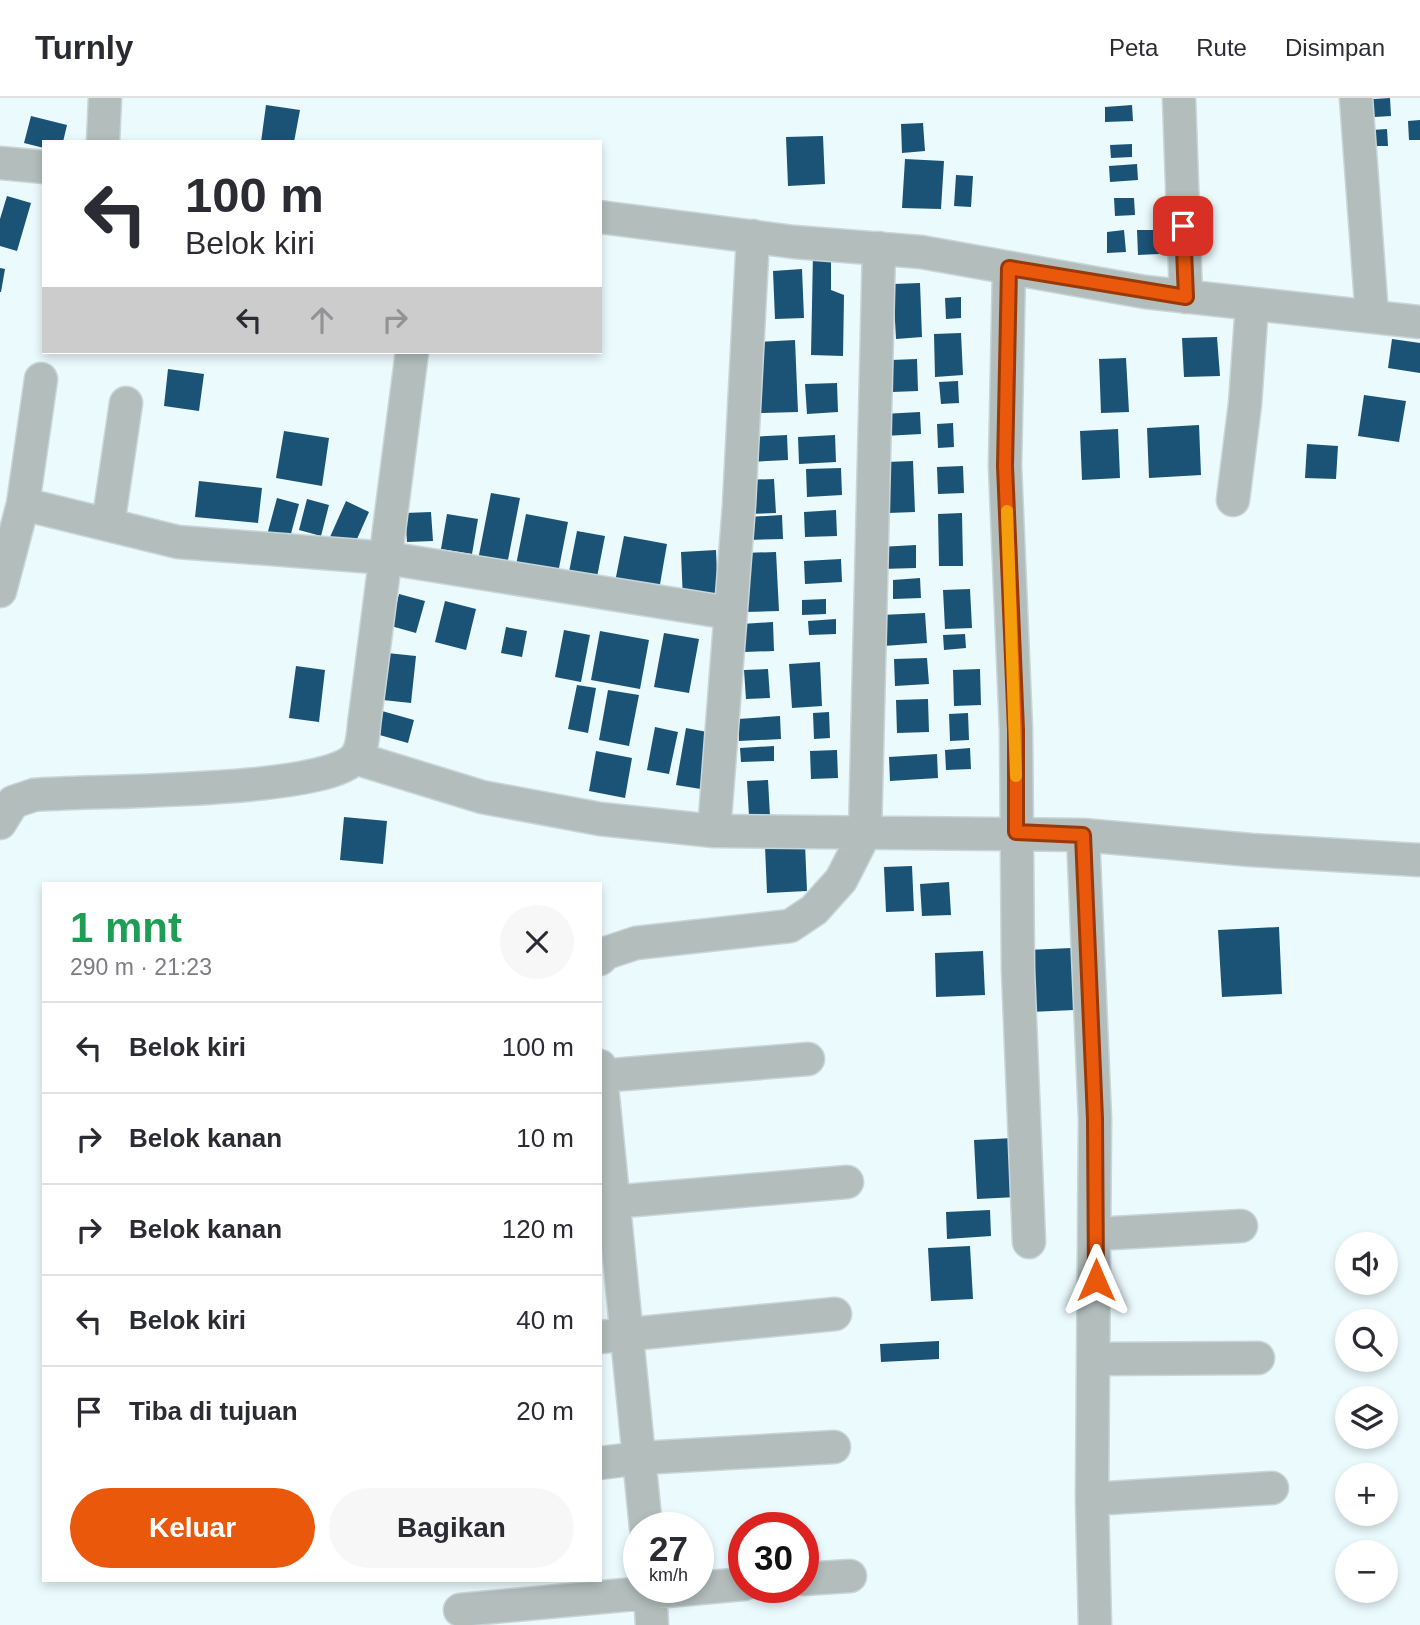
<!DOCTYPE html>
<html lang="id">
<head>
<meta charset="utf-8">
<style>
  :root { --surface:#fff; --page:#f7f7f7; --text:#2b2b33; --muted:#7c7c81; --line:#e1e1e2; --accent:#ea580c }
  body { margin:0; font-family:Helvetica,sans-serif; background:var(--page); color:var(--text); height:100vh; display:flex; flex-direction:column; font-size:26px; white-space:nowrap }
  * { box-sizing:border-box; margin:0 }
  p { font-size:23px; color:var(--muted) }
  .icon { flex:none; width:38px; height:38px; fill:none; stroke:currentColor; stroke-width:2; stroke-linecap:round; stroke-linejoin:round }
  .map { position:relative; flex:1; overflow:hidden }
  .side { position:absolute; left:42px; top:784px; width:560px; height:700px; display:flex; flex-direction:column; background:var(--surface); border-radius:0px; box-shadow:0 4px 10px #0003 }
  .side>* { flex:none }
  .banner { position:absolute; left:42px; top:42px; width:560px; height:214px; border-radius:0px; box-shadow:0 4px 10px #0003; background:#fff; color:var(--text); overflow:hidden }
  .buttons { position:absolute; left:1335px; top:1134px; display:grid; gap:14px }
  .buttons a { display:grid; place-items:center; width:63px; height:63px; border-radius:50%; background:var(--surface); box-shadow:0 4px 10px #0003; font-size:35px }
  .speed { position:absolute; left:623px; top:1414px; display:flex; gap:14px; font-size:35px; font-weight:700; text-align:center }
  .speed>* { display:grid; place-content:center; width:91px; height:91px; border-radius:50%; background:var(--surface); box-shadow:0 4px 10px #0003; line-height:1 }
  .speed small { font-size:18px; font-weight:400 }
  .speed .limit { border:10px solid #d22; background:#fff; color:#111 }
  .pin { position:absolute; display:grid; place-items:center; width:60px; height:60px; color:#fff; margin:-30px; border-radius:14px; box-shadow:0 4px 10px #0006 }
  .me { position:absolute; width:77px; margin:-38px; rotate:0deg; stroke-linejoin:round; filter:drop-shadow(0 0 5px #0008) }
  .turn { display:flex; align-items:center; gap:24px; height:147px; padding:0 28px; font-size:32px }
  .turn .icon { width:91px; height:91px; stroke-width:2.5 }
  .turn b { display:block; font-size:49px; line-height:60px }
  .lanes { display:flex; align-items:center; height:66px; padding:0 28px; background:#0003; justify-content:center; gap:35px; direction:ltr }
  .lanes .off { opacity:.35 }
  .round { display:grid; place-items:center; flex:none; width:74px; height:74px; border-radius:37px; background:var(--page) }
  .head { display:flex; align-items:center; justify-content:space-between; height:119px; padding:0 28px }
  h1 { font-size:42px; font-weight:700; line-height:52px; color:#1e9e55 }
  .button { display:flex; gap:14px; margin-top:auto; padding:14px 28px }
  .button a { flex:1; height:80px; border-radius:42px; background:var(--accent); color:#fff; font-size:28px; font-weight:700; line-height:80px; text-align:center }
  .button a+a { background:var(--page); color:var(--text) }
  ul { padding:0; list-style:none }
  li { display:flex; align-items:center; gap:21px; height:91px; padding:0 28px; border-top:2px solid var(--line) }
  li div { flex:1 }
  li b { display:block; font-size:26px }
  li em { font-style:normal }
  header { display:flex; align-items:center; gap:42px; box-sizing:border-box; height:98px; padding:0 35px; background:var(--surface); border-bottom:2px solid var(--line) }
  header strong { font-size:33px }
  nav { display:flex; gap:38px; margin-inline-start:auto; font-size:24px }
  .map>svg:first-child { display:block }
  .building { fill:#1a5375 }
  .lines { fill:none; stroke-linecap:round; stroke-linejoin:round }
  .minor-casing { stroke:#c8d6d9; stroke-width:35 }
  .minor { stroke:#b2bdbc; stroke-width:32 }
  .route-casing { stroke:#983908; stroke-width:18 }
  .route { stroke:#ea580c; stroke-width:12 }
  .slow { stroke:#f59e0b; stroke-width:12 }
</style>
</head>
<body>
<header>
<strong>Turnly</strong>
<nav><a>Peta</a><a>Rute</a><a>Disimpan</a></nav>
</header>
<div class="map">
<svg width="1420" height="1527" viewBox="0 0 1420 1527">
  <rect width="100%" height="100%" fill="#ebfafd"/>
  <path class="building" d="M1390,0L1391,18L1358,20V2Z
    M266,7L300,12L294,44H261Z
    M1132,7L1133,23L1105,24V9Z
    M31,18L67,27L63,44H44V50L24,45Z
    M1420,22V42H1409L1408,23Z
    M923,25L925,53L902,55L901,26Z
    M1387,31L1388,48H1372V32Z
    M823,38L825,86L788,88L786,39Z
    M1132,46V59L1111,60L1110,47Z
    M905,61L944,63L941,111L902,110Z
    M1137,66L1138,82L1110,84L1109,68Z
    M956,77L973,78L971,109L954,108Z
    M7,98L31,105L17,153L0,148V121Z
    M1114,100H1134L1135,117L1115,118Z
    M1124,132L1126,154L1107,155V134Z
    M1137,132H1158L1159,156L1138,157Z
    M813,156H831V192L844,197L843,258L811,257Z
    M0,170L5,171L1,194H0Z
    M802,171L804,220L775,221L773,173Z
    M920,185L922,239L896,241L893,186Z
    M961,199V220L946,221L945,200Z
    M961,235L963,277L935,279L934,236Z
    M1217,239L1220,278L1184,279L1182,240Z
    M1392,241L1420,245V275L1388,270Z
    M795,242L798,314L760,315L757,244Z
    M1126,260L1129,314L1101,315L1099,261Z
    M917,261L918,293L892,294L891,262Z
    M168,271L204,276L199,313L164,308Z
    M958,283L959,305L941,306L939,284Z
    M837,285L838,314L807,316L805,286Z
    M1364,297L1406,303L1399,344L1358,338Z
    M920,314L921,336L884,338L883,316Z
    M953,325L954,349L938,350L937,326Z
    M1199,327L1201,377L1149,380L1147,330Z
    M1118,331L1120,380L1082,382L1080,333Z
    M284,333L329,340L322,388L276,380Z
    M787,337L788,362L749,364L748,339Z
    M835,337L836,364L799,366L798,339Z
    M1307,346L1338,348L1336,381L1305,380Z
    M913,363L915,414L888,415L886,364Z
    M963,368L964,395L938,396L937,369Z
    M841,370L842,397L807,399L806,371Z
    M774,381L776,415L745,416L743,382Z
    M199,383L262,390L258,425L195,419Z
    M491,395L520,400L507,467L478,462Z
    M277,400L299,406L289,443L267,437Z
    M307,401L329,407L321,438L299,432Z
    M346,403L369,414L353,450L330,439Z
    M836,412L837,438L805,439L804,414Z
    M431,414L433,443L407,444L405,415Z
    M962,415L963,468H939L938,416Z
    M447,416L478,421L472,456L441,451Z
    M526,416L568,424L558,475L516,467Z
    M782,417L783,441L748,442V419Z
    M577,433L605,438L597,479L569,474Z
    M624,438L667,446L659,492L615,484Z
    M916,447V470L881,471L880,449Z
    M716,452L718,501L683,503L681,454Z
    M776,454L779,513L744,514L742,455Z
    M841,461L842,484L805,486L804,463Z
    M920,480L921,500L893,501V482Z
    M970,491L972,530L945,531L943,492Z
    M399,496L425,503L416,535L391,528Z
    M826,501V516L802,517V502Z
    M445,503L476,511L466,552L435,544Z
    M925,515L927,545L883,548L881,517Z
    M836,521V536L809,537L808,523Z
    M773,524L774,553L744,554L742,526Z
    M506,529L527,533L522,559L501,555Z
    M564,532L590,537L581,584L555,579Z
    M600,533L649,542L640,591L591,582Z
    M664,535L699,541L689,595L654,589Z
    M965,536L966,550L944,552L943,537Z
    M387,555L416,558L411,605L383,602Z
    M927,560L929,586L895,588L894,561Z
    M820,564L822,608L792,610L789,566Z
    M296,568L325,572L319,624L289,620Z
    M768,571L770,600L746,601L744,572Z
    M980,571L981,607L954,608L953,572Z
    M577,587L596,590L588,635L568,631Z
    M608,592L639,597L629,648L599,642Z
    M928,601L929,634L897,635L896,602Z
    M382,613L414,622L408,645L376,636Z
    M829,614L830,640L814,641L813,615Z
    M968,615L969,642L950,643L949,616Z
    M780,618L781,641L739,643L738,621Z
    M655,629L678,634L669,676L647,672Z
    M686,630L718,636L707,692L676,687Z
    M774,648V663L741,664L740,650Z
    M970,650L971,671L946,672L945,652Z
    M837,652L838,680L811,681L810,653Z
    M596,653L632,660L625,700L589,693Z
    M937,656L938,680L890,683L889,659Z
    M768,682L770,718H749L747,683Z
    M344,719L387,723L383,766L340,762Z
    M805,746L807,793L767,795L765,748Z
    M912,768L914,813L886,814L884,769Z
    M949,784L951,817L922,818L920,786Z
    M1279,829L1282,896L1222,899L1218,832Z
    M1071,850L1074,912L1030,914L1027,852Z
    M983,853L985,897L936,899L935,855Z
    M1014,1040L1017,1099L977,1101L974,1042Z
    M990,1112L991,1138L947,1141L946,1114Z
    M970,1148L973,1201L931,1203L928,1150Z
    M939,1243V1261L881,1264L880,1246Z"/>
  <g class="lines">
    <g class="minor-casing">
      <path id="minor" d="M1179,0L1186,199
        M1356,0L1372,218
        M103,44L105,0
        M0,65L44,69
        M600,119L794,144L921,154L1145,194L1420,224
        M1009,170L1005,368L1016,632L1018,872L1029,1144
        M1233,402L1245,306L1252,206
        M23,406L178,444L387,460L730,515
        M108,427L126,305
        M0,493L23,406L41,281
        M355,660L482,699L600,721L714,733L1083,737L1251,752L1420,762
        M0,725L13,704L34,697C90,692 323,696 355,660C364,650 363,631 365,619L412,254
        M714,733L739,407L753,138
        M1083,737L1095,1021L1092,1401L1095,1527
        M600,861L606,855L636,845L790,828L814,812L841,782L865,735L879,150
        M600,968L646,1430
        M600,978L808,961
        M600,1105L847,1084
        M1095,1136L1241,1128
        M600,1239L835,1216
        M1095,1261L1258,1260
        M600,1365L641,1360L834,1349
        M1092,1401L1272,1390
        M803,1481L850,1478
        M650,1489L652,1527
        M460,1512L744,1486"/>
    </g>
    <use href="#minor" class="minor"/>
  </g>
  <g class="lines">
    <g class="route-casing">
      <path id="route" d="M1096,1182L1095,1021L1083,737L1016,734V632L1005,368L1009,170L1186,199L1183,128"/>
    </g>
    <use href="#route" class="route"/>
    <path class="slow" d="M1007,413L1016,678"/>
  </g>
</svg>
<div class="buttons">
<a><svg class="icon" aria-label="sound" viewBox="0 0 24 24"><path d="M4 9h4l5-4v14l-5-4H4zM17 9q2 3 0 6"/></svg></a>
<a><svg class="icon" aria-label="search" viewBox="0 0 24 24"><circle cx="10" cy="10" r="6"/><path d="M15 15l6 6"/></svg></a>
<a><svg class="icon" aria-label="layers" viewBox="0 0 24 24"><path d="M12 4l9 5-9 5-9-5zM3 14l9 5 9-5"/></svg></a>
<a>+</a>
<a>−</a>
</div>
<div class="speed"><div>27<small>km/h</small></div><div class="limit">30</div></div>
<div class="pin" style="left:1183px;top:128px;background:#d93025"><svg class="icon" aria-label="arrive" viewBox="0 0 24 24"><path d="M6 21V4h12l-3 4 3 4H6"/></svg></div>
<svg class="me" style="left:1096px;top:1182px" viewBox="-20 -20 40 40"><path d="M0-17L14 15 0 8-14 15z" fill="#ea580c" stroke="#fff" stroke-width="4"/></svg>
<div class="banner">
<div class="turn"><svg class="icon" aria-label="left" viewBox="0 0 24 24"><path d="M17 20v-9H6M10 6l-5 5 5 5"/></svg><div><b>100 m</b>Belok kiri</div></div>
<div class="lanes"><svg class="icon" aria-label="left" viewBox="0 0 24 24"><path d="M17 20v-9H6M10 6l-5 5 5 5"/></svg><svg class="icon off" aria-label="ahead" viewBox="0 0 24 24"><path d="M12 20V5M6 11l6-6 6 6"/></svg><svg class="icon off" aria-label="right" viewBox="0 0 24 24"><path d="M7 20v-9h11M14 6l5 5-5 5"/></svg></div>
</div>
<section class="side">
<div class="head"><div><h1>1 mnt</h1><p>290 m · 21:23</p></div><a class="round"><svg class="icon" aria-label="close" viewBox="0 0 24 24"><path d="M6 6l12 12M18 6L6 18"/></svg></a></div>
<ul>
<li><svg class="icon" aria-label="left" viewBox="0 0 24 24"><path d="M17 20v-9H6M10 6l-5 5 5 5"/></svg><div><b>Belok kiri</b></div><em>100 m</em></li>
<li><svg class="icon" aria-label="right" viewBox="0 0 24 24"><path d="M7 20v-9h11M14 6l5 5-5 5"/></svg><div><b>Belok kanan</b></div><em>10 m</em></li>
<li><svg class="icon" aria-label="right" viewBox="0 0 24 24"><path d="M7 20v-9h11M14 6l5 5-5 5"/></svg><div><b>Belok kanan</b></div><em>120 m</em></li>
<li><svg class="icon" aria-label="left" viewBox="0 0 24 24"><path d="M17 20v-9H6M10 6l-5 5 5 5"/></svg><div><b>Belok kiri</b></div><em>40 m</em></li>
<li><svg class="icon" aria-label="arrive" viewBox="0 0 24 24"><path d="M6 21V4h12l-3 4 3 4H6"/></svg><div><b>Tiba di tujuan</b></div><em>20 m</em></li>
</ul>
<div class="button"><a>Keluar</a><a>Bagikan</a></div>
</section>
</div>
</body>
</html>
